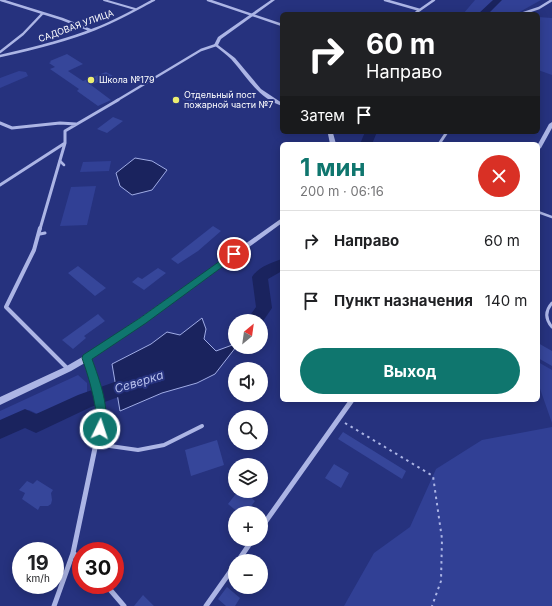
<!DOCTYPE html>
<html lang="ru">
<head>
<meta charset="utf-8">
<style>
  :root { --surface:#fff; --page:#f6f6f6; --text:#202124; --muted:#757577; --line:#e0e0e0; --accent:#0f766e }
  body { margin:0; font-family:Inter,sans-serif; background:var(--page); color:var(--text); height:100vh; display:flex; flex-direction:column; font-size:15px; white-space:nowrap }
  * { box-sizing:border-box; margin:0 }
  p { font-size:13px; color:var(--muted) }
  .icon { flex:none; width:22px; height:22px; fill:none; stroke:currentColor; stroke-width:2; stroke-linecap:round; stroke-linejoin:round }
  .map { position:relative; flex:1; overflow:hidden }
  .drawer { position:absolute; left:280px; top:142px; width:260px; height:260px; display:flex; flex-direction:column; background:var(--surface); border-radius:6px; box-shadow:0 2px 10px #0003 }
  .drawer>* { flex:none }
  .top-card { position:absolute; left:280px; top:12px; width:260px; height:122px; border-radius:6px; box-shadow:0 2px 10px #0003; background:#202124; color:#fff; overflow:hidden }
  .needle { width:26px; rotate:29deg }
  .tools { position:absolute; left:228px; top:314px; display:grid; gap:8px }
  .tools a { display:grid; place-items:center; width:40px; height:40px; border-radius:50%; background:var(--surface); box-shadow:0 2px 10px #0003; font-size:20px }
  .speed { position:absolute; left:12px; top:542px; display:flex; gap:8px; font-size:20px; font-weight:700; text-align:center }
  .speed>* { display:grid; place-content:center; width:52px; height:52px; border-radius:50%; background:var(--surface); box-shadow:0 2px 10px #0003; line-height:1 }
  .speed small { font-size:10px; font-weight:400 }
  .speed .limit { border:6px solid #d22; background:#fff; color:#111 }
  .pin { position:absolute; display:grid; place-items:center; width:34px; height:34px; color:#fff; margin:-17px; border:2px solid #fff; border-radius:50%; box-shadow:0 1px 4px #0007 }
  .me { position:absolute; width:44px; margin:-22px; rotate:4deg; stroke-linejoin:round; filter:drop-shadow(0 0 3px #0008) }
  .turn { display:flex; align-items:center; gap:14px; height:84px; padding:0 20px; font-size:18px }
  .turn .icon { width:52px; height:52px; stroke-width:2.5 }
  .turn b { display:block; font-size:28px; line-height:34px }
  .then { display:flex; align-items:center; height:38px; padding:0 20px; background:#0003; gap:8px; font-size:15px }
  .round { display:grid; place-items:center; flex:none; width:42px; height:42px; border-radius:21px; background:var(--page) }
  .overview { display:flex; align-items:center; justify-content:space-between; height:68px; padding:0 20px }
  h1 { font-size:24px; font-weight:700; line-height:30px; color:var(--accent) }
  .action { display:flex; gap:8px; margin-top:auto; padding:8px 20px }
  .action a { flex:1; height:46px; border-radius:24px; background:var(--accent); color:#fff; font-size:16px; font-weight:700; line-height:46px; text-align:center }
  ul { padding:0; list-style:none }
  li { display:flex; align-items:center; gap:12px; height:60px; padding:0 20px; border-top:1px solid var(--line) }
  li div { flex:1 }
  li b { display:block; font-size:15px }
  li em { font-style:normal }
  .map>svg:first-child { display:block }
  .green { fill:#314095 }
  .water { fill:#1a235e; stroke:#a0ace6 }
  .lines { fill:none; stroke-linecap:round; stroke-linejoin:round }
  .river { fill:#1a235e; fill-rule:evenodd }
  .building { fill:#36469a }
  .path { stroke:#acb5e5; stroke-width:2; stroke-dasharray:2.5 4; stroke-linecap:butt }
  .service-far3 { stroke:#acb5e5; stroke-width:2 }
  .service-far2 { stroke:#acb5e5; stroke-width:2.5 }
  .service-far1 { stroke:#acb5e5; stroke-width:3 }
  .service { stroke:#acb5e5; stroke-width:4 }
  .minor-far3 { stroke:#acb5e5; stroke-width:2.5 }
  .minor-far2 { stroke:#acb5e5; stroke-width:3 }
  .minor-far1 { stroke:#acb5e5; stroke-width:4 }
  .minor { stroke:#acb5e5; stroke-width:5 }
  .tertiary { fill:#acb5e5; fill-rule:evenodd }
  .route { fill:#0f766e; stroke:#0a4d48 }
  .poi-dot { fill:#edee71; stroke:#26327e; stroke-width:1.5 }
  .labels { text-anchor:middle; stroke-width:4; stroke-linejoin:round; paint-order:stroke }
  .far-street-label { font-size:9px; fill:#fff; stroke:#26327e }
  .far-poi-label { font-size:9px; fill:#fff; stroke:#26327e; text-anchor:start }
  .water-label { font-size:12px; font-style:italic; fill:#b7c0ed; stroke:#26327e }
</style>
</head>
<body>
<div class="map">
<svg width="552" height="606" viewBox="0 0 552 606">
  <rect width="100%" height="100%" fill="#26327e"/>
  <path class="green" d="M475,0H541L516,14H463Z
    M538,17L552,18V75L538,70Z
    M19,71L26,72L28,76L0,88V78Z
    M111,161L109,171L80,172L83,162Z
    M96,186L87,225L60,226L71,187Z
    M538,362L552,370V423L538,383Z
    M78,375L87,383V393L40,415L29,410L0,421V411Z
    M552,427V606H344L374,553L410,527L436,469L482,440Z"/>
  <path class="water" d="M135,158L152,161L167,170L152,190L132,195L120,186L116,173Z
    M202,318L206,329L204,339L216,351L235,344V347H236L215,374L197,383L162,393L120,411L112,364L151,344L167,332L180,335Z"/>
  <g class="lines">
    <path class="river" d="M493,0H502L488,14H478Z
      M365,132H377L372,144H360Z
      M282,259V271L268,279L272,308L261,324V321H246L256,307L252,277C258,267 271,263 282,259Z
      M137,374L143,376L146,382L143,388L91,407L36,433L25,428L0,439V420L25,409L36,414L78,395Z"/>
  </g>
  <path class="building" d="M67,54L83,64L68,71L83,81L106,72L113,76L91,85L111,100L98,106L77,91L79,89L50,69L55,67L49,63L51,62L50,61Z
    M195,90L207,94L194,103L182,99Z
    M113,117L123,121L107,133L97,129Z
    M213,226L221,231L198,251L178,264L171,259Z
    M78,266L97,281L106,288L95,296L68,273Z
    M158,268L166,273L144,290L132,282L138,277L142,279Z
    M98,314L105,321L84,336L86,338L73,349L62,340Z
    M538,343L552,351V366L538,358Z
    M343,432L406,471L402,479L338,439Z
    M217,440L224,465L191,476L185,450Z
    M334,464L349,473L341,488L325,478Z
    M37,480L53,490L51,493L52,500L51,504L48,506H40L38,510L22,499L25,493L19,490L27,481L33,484Z
    M238,491H243L255,501L246,513H239L228,504Z
    M227,587L240,598L235,606H226L218,599Z
    M143,595L154,606H134Z"/>
  <g class="lines">
    <path class="path" d="M345,423L433,476L442,539L441,581L432,606"/>
    <path class="service-far3" d="M104,0L135,9"/>
    <path class="service-far2" d="M60,161L64,165
      M538,212L552,217"/>
    <path class="service-far1" d="M40,234L45,233
      M552,303C545,311 545,319 552,327"/>
    <path class="service" d="M96,444L138,450L164,445L202,426"/>
    <path class="minor-far3" d="M1,0L62,19L90,30
      M208,0L282,25
      M385,0L420,10
      M414,14L434,0
      M521,14L539,8L552,0
      M0,52L23,34L42,14
      M0,56C32,49 65,41 95,29C116,21 135,10 154,0
      M116,101L201,50L216,45"/>
    <path class="minor-far2" d="M0,123L12,128L60,123L76,124
      M439,144L447,132
      M0,185L65,143
      M40,229L65,143V131L118,100"/>
    <path class="minor-far1" d="M40,228L34,250L6,307L68,369
      M87,358L98,394"/>
    <path class="minor" d="M261,528L352,400
      M73,553L81,560
      M238,561L253,539
      M106,585L124,606
      M54,606L73,553L99,429L102,413L97,393
      M206,606L235,565"/>
    <path class="tertiary" d="M271,0H275L221,39L218,45L235,58L261,89L282,103V106C258,98 247,77 231,59C226,54 220,50 214,45L218,37Z
      M552,122V128L541,148L538,150V144L549,124Z
      M326,132L333,133L336,144H330L328,134Z
      M282,218V223L146,322L90,360L71,371L0,405V397L65,367L84,356L140,318Z"/>
  </g>
  <path class="route" d="M234,251L237,252L239,254L237,256L146,323L92,359C99,379 112,412 103,433L100,434L96,433C93,426 97,418 96,411C93,392 88,375 82,358L83,355L140,318Z"/>
  <g class="poi-dot">
    <circle cx="91" cy="80" r="4"/>
    <circle cx="176" cy="100" r="4"/>
  </g>
  <g class="labels">
    <g class="far-street-label">
      <text transform="translate(76 26) rotate(-20)" y="3">САДОВАЯ УЛИЦА</text>
    </g>
    <g class="far-poi-label">
      <text x="99" y="83">Школа №179</text>
      <text x="184" y="98">Отдельный пост<tspan x="184" dy="10">пожарной части №7</tspan></text>
    </g>
    <g class="water-label">
      <text transform="translate(139 382) rotate(-17)" y="4">Северка</text>
    </g>
  </g>
</svg>
<div class="tools">
<a><svg class="needle" viewBox="-14 -14 28 28"><path d="M0-13l5 13h-10z" fill="#e53935"/><path d="M0 13l5-13h-10z" fill="#757577"/></svg></a>
<a><svg class="icon" aria-label="sound" viewBox="0 0 24 24"><path d="M4 9h4l5-4v14l-5-4H4zM17 9q2 3 0 6"/></svg></a>
<a><svg class="icon" aria-label="search" viewBox="0 0 24 24"><circle cx="10" cy="10" r="6"/><path d="M15 15l6 6"/></svg></a>
<a><svg class="icon" aria-label="layers" viewBox="0 0 24 24"><path d="M12 4l9 5-9 5-9-5zM3 14l9 5 9-5"/></svg></a>
<a>+</a>
<a>−</a>
</div>
<div class="speed"><div>19<small>km/h</small></div><div class="limit">30</div></div>
<div class="pin" style="left:234px;top:254px;background:#d93025"><svg class="icon" aria-label="arrive" viewBox="0 0 24 24"><path d="M6 21V4h12l-3 4 3 4H6"/></svg></div>
<svg class="me" style="left:100px;top:429px" viewBox="-20 -20 40 40"><circle r="17" fill="#0f766e" stroke="#fff" stroke-width="3"/><path d="M0-11L8 9 0 5-8 9z" fill="#fff"/></svg>
<div class="top-card">
<div class="turn"><svg class="icon" aria-label="right" viewBox="0 0 24 24"><path d="M7 20v-9h11M14 6l5 5-5 5"/></svg><div><b>60 m</b>Направо</div></div>
<div class="then">Затем<svg class="icon" aria-label="arrive" viewBox="0 0 24 24"><path d="M6 21V4h12l-3 4 3 4H6"/></svg></div>
</div>
<section class="drawer">
<div class="overview"><div><h1>1 мин</h1><p>200 m · 06:16</p></div><a class="round" style="background:#d93025;color:#fff"><svg class="icon" aria-label="close" viewBox="0 0 24 24"><path d="M6 6l12 12M18 6L6 18"/></svg></a></div>
<ul>
<li><svg class="icon" aria-label="right" viewBox="0 0 24 24"><path d="M7 20v-9h11M14 6l5 5-5 5"/></svg><div><b>Направо</b></div><em>60 m</em></li>
<li><svg class="icon" aria-label="arrive" viewBox="0 0 24 24"><path d="M6 21V4h12l-3 4 3 4H6"/></svg><div><b>Пункт назначения</b></div><em>140 m</em></li>
</ul>
<div class="action"><a>Выход</a></div>
</section>
</div>
</body>
</html>
